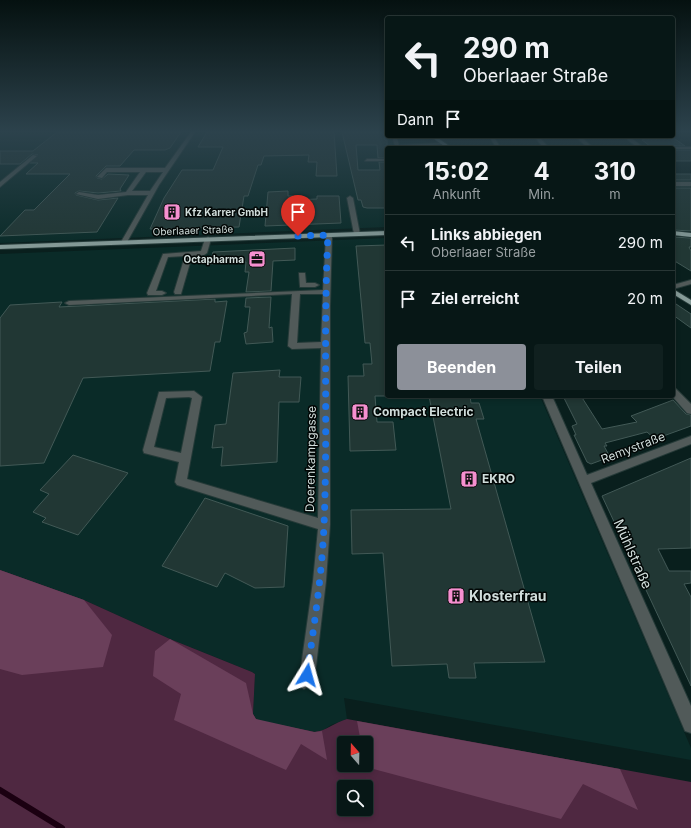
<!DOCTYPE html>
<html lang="de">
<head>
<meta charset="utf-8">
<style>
  :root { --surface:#071716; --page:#10201f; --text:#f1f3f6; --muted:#989fa1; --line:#283635; --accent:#8c9099 }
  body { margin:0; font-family:Inter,sans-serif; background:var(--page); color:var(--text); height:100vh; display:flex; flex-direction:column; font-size:15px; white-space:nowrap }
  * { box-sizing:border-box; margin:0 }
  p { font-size:13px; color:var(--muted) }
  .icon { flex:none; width:22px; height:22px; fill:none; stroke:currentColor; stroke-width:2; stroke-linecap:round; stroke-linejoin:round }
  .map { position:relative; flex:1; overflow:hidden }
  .panel { position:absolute; left:385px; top:146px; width:290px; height:252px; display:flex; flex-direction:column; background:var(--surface); border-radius:4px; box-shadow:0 2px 6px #0003,0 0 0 1px var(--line) }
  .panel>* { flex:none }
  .top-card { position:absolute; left:385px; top:16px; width:290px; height:122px; border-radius:4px; box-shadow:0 2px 6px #0003,0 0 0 1px var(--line); background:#071716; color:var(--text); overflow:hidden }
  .needle { width:26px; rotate:340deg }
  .fabs { position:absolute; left:337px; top:736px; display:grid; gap:8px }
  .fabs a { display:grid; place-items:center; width:36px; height:36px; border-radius:4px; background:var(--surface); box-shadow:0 2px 6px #0003,0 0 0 1px var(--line); font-size:20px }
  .pin { position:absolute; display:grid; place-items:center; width:34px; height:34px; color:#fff; margin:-41px -17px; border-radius:50% 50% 50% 0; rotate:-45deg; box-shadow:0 0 4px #0007 }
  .pin .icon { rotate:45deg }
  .me { position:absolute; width:44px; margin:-22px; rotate:8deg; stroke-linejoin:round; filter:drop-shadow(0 0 3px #0008) }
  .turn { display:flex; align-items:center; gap:14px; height:84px; padding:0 12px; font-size:18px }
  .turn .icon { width:52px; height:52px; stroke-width:2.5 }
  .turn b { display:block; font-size:28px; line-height:34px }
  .then { display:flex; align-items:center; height:38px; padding:0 12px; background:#0003; gap:8px; font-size:15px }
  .eta { display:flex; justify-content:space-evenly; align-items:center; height:68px; text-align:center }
  .eta b { font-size:24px; font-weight:700; line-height:28px }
  .cta { display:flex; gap:8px; margin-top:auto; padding:8px 12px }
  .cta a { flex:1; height:46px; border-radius:4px; background:var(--accent); color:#fff; font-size:16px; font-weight:700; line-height:46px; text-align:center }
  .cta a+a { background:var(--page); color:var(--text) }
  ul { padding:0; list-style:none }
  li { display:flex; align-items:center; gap:12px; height:56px; padding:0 12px; border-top:1px solid var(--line) }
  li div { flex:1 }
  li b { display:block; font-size:15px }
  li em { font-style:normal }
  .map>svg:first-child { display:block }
  .built { fill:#0a2b28 }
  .green { fill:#4f2841; fill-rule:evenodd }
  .forest { fill:#6a3f5a }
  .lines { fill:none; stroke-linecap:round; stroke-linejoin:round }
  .stream { stroke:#1b0011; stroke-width:6 }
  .building { fill:#213734; stroke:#425956 }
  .minor-casing { stroke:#253a38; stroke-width:2 }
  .major-casing { stroke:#253a38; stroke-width:2 }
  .minor { fill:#515a59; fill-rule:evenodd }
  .major { fill:#869b98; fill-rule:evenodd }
  .route { stroke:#1a73e8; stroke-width:7; stroke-dasharray:0 12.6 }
  .labels { text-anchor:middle; stroke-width:3; stroke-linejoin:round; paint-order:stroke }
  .far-poi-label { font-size:10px; font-weight:bold; fill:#d0dddb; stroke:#020706; text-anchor:start }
  .far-street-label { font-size:10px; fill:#d0dddb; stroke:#020706 }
  .poi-label { font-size:12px; font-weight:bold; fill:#d0dddb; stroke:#020706; text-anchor:start }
  .street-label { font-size:12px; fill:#d0dddb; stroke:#020706 }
  .near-street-label { font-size:14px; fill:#d0dddb; stroke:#020706 }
  .near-poi-label { font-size:14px; font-weight:bold; fill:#d0dddb; stroke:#020706; text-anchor:start }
</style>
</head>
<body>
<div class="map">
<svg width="691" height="828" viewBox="0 0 691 828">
  <rect width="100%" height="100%" fill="#091f1d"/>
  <path class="built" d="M0,132H387V136H420L425,139L430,148H387V227L0,243Z
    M387,238V396H540L691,748V760L344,698L347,719L331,725L322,731L314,732L261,721L256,719L253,714L255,674L252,672L170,639L84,600L0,570V254Z"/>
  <path class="green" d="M0,570L84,600L170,639L252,672L255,674L253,714L256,719L261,721L315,732C326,731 335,722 347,719L691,782V828H0ZM344,743H366V765H344ZM344,787H366V809H344Z"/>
  <path class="forest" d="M0,570L84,600L112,635L103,667L22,675L0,669Z
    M170,639L246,683L253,714L256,719L314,732L322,731L327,760L301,744L286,770L174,720L181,694L153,676L155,651Z
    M357,721L620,769L638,810L583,784L561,819L366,767V743H361Z"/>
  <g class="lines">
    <path class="stream" d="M0,790L62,828"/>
  </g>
  <path class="building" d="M57,132H181L170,148L165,150H134L120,166H106L96,176L97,178L102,179L108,174L129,175L120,189L121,191L98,193L79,191L75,193L76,195L98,200L118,198L97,232L0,236L25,210H34L70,174H26L38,163H30L38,155L32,154L20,164H0V151H33Z
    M207,132H334L337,176H316L317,162H308L309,155L264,156L261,165H258L248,196H244L239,227L150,229L164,198L182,170H213L223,147H198Z
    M342,132H383L385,140H387V158H378L377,145H356L358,170H380L379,162H387V208H367L363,207L361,200H358Z
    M645,139H675L685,146H650L642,140Z
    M673,150H691V161H673Z
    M673,174H691V180H673Z
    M673,188H691V231L673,230Z
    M288,191V196H293V200L317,199V196H339L341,223L265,226L268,192Z
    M673,237L691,238V247H689L691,251V271L673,260Z
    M387,245V396H375L377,422H393L396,450L350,451L348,376H364L363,364H372L370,343H365L356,246Z
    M295,248V260L273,261L271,291L246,292L249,272H245L246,262L210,264L213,252Z
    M271,297L269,328L272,327L273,342L246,344L244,333L247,332L250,307H245L246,298Z
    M215,299V302L227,301L220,342H215L210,371L83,378L44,463L0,466V318L10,305L62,302L59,307Z
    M673,302L691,314V328L673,315Z
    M280,370L279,377H301L299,402H279L277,462L221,466L223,447L212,448L215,425L226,424L233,373Z
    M429,396H470L471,403H479L484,419H476L545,662L474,663L476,678H449L447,664L392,666L383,553L352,554L351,510L451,509Z
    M563,396H581L602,429L637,422L631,416L673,400L686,414L691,415V426L655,439L647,432L605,443L607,446H604L610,457L591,464L587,462L574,435H576L572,426L577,424Z
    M73,455L128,473L78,535L42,522L46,518L33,512L49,494L40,490Z
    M691,458V548L658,549L669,571H691V583L684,584L691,597V686L602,496Z
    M205,498L288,526L284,587L255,588L225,573L217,587L162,566Z"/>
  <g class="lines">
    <g class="minor-casing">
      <path id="minor" d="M191,132H195L159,185L127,242L122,243L121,242L148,195H128L98,199L76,194L79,192L98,195L126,192L140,172H107L102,178L97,177L106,168H165ZM146,172H163L150,191H132Z
        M392,136H396L399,145L444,143L446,144L397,147L395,146Z
        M489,136H493L500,147H543L534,136H538L548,147H587L575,136H580L592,147H637L623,136H628L643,147H691V149H673V148H472L474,147H496Z
        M33,155L37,156L0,187V182Z
        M367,159H387V161H365Z
        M673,182H691V186H673Z
        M350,196L353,198L360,234L357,236L354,234L347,198Z
        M329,233L332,235L330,307V525L326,581L315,675L309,686L304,689L299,686L296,681L300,674L313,581L318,529L177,485L175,482L179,462L148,454L144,453L143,450L159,392L194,391L202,397L187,479L318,518L321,348L292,349L288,346L292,294L69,305L65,303L69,301L323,290L326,235ZM300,294H323L321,342L297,343ZM189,397L192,398L181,453L154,447L166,398Z
        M208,237L211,239L207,253L204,255L192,256L181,294H175L174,292L185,256L168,257L156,291H162L166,293L162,295H148L147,293L163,254L201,251L205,239Z
        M299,273H305L306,283H315L319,285L315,287H300Z
        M691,280V284L673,289V285Z
        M673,388L676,389L691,404V414L687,413L672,396Z
        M542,396H552L587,475L691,436V444L591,483L691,706V733L685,731Z"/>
    </g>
    <g class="major-casing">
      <path id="major" d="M430,136H435L452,148H447Z
        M387,231V235L0,249V245Z
        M673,231L691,233V237L673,235Z
        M673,289L691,300V305L673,294Z"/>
    </g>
    <use href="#minor" class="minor"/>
    <use href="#major" class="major"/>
  </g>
  <linearGradient id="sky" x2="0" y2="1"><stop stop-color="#051110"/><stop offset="0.53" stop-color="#2c424c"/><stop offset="1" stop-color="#2c424c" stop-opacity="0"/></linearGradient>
  <rect width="691" height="248" fill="url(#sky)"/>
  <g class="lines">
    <path class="route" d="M298,236L328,235C323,331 328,428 324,525C322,575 314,625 307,675"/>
  </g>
  <defs>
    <g id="building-square" transform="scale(0.9)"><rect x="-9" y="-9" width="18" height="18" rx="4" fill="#f690d0" stroke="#020706"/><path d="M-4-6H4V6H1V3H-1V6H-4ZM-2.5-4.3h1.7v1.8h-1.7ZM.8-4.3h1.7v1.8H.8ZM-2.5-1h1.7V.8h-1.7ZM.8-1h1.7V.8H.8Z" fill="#111"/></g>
    <g id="office-square" transform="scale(0.9)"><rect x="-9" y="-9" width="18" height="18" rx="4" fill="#f690d0" stroke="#020706"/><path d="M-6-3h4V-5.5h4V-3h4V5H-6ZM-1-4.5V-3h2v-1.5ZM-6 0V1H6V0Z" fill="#111"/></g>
  </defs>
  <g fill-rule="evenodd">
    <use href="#building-square" x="172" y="212"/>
    <use href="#office-square" x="257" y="259"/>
    <use href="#building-square" x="360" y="412"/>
    <use href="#building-square" x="469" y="479"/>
    <use href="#building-square" x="456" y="596"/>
  </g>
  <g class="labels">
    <g class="far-poi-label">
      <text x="185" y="216">Kfz Karrer GmbH</text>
      <text x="244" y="263" text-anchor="end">Octapharma</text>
    </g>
    <g class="far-street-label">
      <text transform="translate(193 230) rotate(-2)" y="4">Oberlaaer Straße</text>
    </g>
    <g class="poi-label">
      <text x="373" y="416">Compact Electric</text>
      <text x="482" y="483">EKRO</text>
    </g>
    <g class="street-label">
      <text transform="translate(633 448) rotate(-21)" y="4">Remystraße</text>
      <text transform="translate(311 459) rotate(-89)" y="4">Doerenkampgasse</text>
    </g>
    <g class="near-street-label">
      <text transform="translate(633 554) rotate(66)" y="5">Mühlstraße</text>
    </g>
    <g class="near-poi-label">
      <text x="469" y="601">Klosterfrau</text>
    </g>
  </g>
</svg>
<div class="fabs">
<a><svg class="needle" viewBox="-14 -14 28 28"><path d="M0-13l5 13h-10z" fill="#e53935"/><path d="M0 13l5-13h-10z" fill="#989fa1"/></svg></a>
<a><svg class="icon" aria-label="search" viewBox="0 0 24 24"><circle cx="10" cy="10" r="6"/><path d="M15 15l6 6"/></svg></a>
</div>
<div class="pin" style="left:298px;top:236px;background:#d93025"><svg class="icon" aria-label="arrive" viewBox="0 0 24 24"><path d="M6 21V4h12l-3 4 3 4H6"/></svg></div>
<svg class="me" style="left:307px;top:675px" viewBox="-20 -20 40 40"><path d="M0-17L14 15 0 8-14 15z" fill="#1a73e8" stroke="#fff" stroke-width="4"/></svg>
<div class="top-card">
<div class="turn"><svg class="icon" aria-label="left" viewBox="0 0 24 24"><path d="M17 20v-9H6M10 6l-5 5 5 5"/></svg><div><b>290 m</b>Oberlaaer Straße</div></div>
<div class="then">Dann<svg class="icon" aria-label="arrive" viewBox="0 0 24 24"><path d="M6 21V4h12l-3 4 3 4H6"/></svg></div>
</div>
<section class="panel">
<div class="eta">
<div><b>15:02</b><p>Ankunft</p></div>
<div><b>4</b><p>Min.</p></div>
<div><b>310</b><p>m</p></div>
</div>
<ul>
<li><svg class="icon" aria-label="left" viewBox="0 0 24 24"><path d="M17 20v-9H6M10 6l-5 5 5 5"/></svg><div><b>Links abbiegen</b><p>Oberlaaer Straße</p></div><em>290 m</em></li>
<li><svg class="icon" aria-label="arrive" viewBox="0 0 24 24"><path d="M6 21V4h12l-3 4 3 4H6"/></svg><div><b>Ziel erreicht</b></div><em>20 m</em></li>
</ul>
<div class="cta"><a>Beenden</a><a>Teilen</a></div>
</section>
</div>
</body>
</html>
